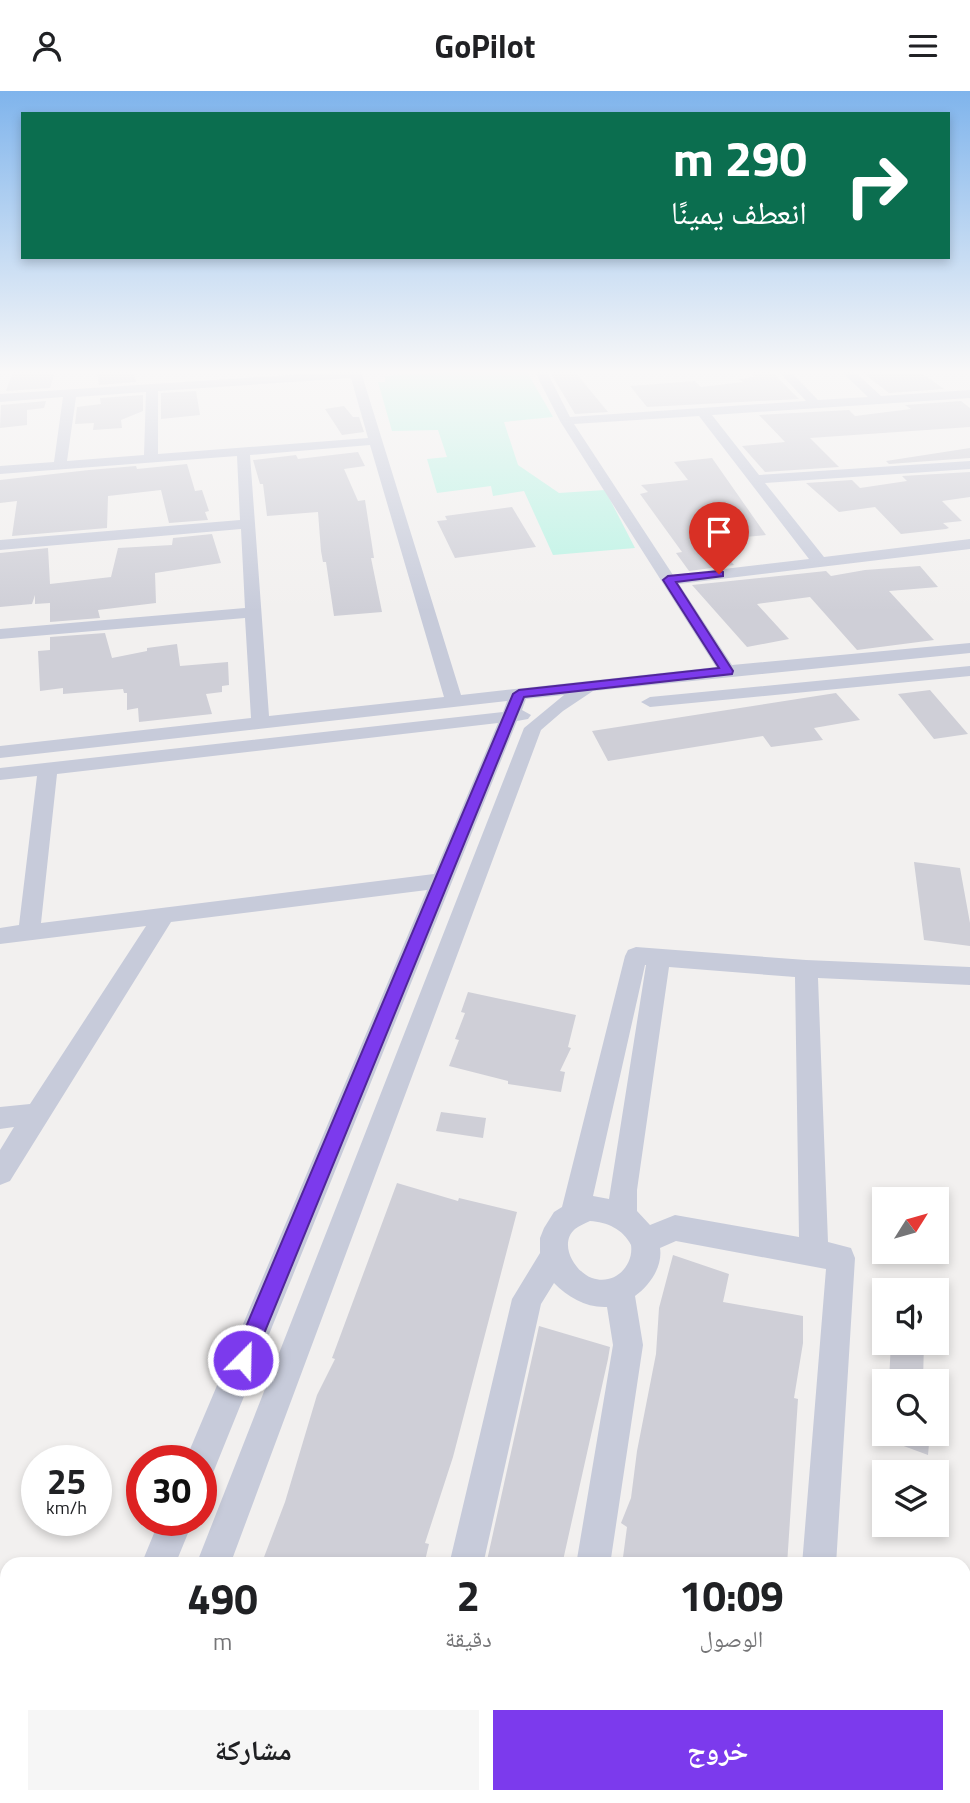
<!DOCTYPE html>
<html lang="ar">
<head>
<meta charset="utf-8">
<style>
  :root { --surface:#fff; --page:#f6f6f6; --text:#202124; --muted:#757577; --accent:#7c3aed }
  body { margin:0; font-family:"Titillium Web","Noto Naskh Arabic",sans-serif; background:var(--page); color:var(--text); direction:rtl; height:100vh; display:flex; flex-direction:column; font-size:26px; white-space:nowrap }
  * { box-sizing:border-box; margin:0 }
  p { font-size:23px; color:var(--muted) }
  .icon { flex:none; width:38px; height:38px; fill:none; stroke:currentColor; stroke-width:2; stroke-linecap:round; stroke-linejoin:round }
  .map { position:relative; flex:1; overflow:hidden; direction:ltr }
  .sheet { position:absolute; left:0px; top:1466px; width:971px; height:247px; display:flex; flex-direction:column; background:var(--surface); border-radius:21px 21px 0 0; box-shadow:0 4px 10px #0003; direction:rtl }
  .sheet>* { flex:none }
  .banner { position:absolute; left:21px; top:21px; width:929px; height:147px; border-radius:0px; box-shadow:0 4px 10px #0003; direction:rtl; background:#0b6e4f; color:#fff; overflow:hidden }
  .needle { width:46px; rotate:53deg }
  .controls { position:absolute; left:872px; top:1096px; display:grid; gap:14px }
  .controls a { display:grid; place-items:center; width:77px; height:77px; border-radius:0px; background:var(--surface); box-shadow:0 4px 10px #0003; font-size:35px }
  .speed { position:absolute; left:21px; top:1354px; display:flex; gap:14px; font-size:35px; font-weight:700; text-align:center }
  .speed>* { display:grid; place-content:center; width:91px; height:91px; border-radius:50%; background:var(--surface); box-shadow:0 4px 10px #0003; line-height:1 }
  .speed small { font-size:18px; font-weight:400 }
  .speed .limit { border:10px solid #d22; background:#fff; color:#111 }
  .pin { position:absolute; display:grid; place-items:center; width:60px; height:60px; color:#fff; margin:-72px -30px; border-radius:50% 50% 50% 0; rotate:-45deg; box-shadow:0 0 7px #0007 }
  .pin .icon { rotate:45deg }
  .me { position:absolute; width:77px; margin:-38px; rotate:23deg; stroke-linejoin:round; filter:drop-shadow(0 0 5px #0008) }
  .turn { display:flex; align-items:center; gap:24px; height:147px; padding:0 28px; font-size:32px }
  .turn .icon { width:91px; height:91px; stroke-width:2.5 }
  .turn b { display:block; font-size:49px; line-height:60px }
  .eta { display:flex; justify-content:space-evenly; align-items:center; height:119px; text-align:center }
  .eta b { font-size:42px; font-weight:700; line-height:49px }
  .cta { display:flex; gap:14px; margin-top:auto; padding:14px 28px }
  .cta a { flex:1; height:80px; border-radius:0px; background:var(--accent); color:#fff; font-size:28px; font-weight:700; line-height:80px; text-align:center }
  .cta a+a { background:var(--page); color:var(--text) }
  header { display:flex; justify-content:space-between; align-items:center; height:91px; padding:0 28px; background:var(--surface); font-size:32px; font-weight:700 }
  .map>svg:first-child { display:block }
  .green { fill:#baf3e4 }
  .building { fill:#cfcfd7 }
  .lines { fill:none; stroke-linecap:round; stroke-linejoin:round }
  .minor { fill:#c7cbda; fill-rule:evenodd }
  .route { fill:#7c3aed; stroke:#51269a; stroke-width:2 }
</style>
</head>
<body>
<header><svg class="icon" aria-label="menu" viewBox="0 0 24 24"><path d="M4 6h16M4 12h16M4 18h16"/></svg>GoPilot<svg class="icon" aria-label="person" viewBox="0 0 24 24"><circle cx="12" cy="8" r="4"/><path d="M4 21q1-7 8-7t8 7"/></svg></header>
<div class="map">
<svg width="970" height="1712" viewBox="0 0 970 1712">
  <rect width="100%" height="100%" fill="#f2f0ef"/>
  <path class="green" d="M447,281H527L553,326L504,331L518,374L559,402L605,399L635,457L553,464L524,400L493,405L491,395L437,402L427,368L447,366L438,339L392,340L378,291H385V285Z"/>
  <path class="building" d="M13,281H55L50,297L6,300Z
    M97,281H134L136,291L99,294Z
    M550,281H575L608,321L575,323Z
    M754,281H772L799,308L647,316L630,295L695,290L701,296L743,291L739,288L753,286Z
    M862,281L922,282L944,298L889,302Z
    M196,300L200,324L161,328V302Z
    M143,304V320L121,329L122,337L93,339L94,332L75,333L77,316L101,313L100,307Z
    M46,310L44,317L27,319V334L0,337L1,314Z
    M961,310L970,317V336L810,347L839,376L765,381L742,355L785,351L759,324L849,319L855,325L911,318L905,314Z
    M344,315L353,326H359L364,341L342,344L325,318Z
    M970,357V367L889,373L886,370Z
    M358,361L365,375L344,378L358,410L365,409L374,467H371L382,521L334,525L326,471H323L321,460L318,421L267,425L263,393H260L253,369L296,364L298,368Z
    M712,367L766,444L714,449L734,474L689,480L676,462L682,461L640,403L648,401L641,394L688,389L674,371Z
    M187,373L195,400L202,399L209,420L205,421L208,429L169,432L161,399L108,405L107,437L12,445L17,410L0,412V389L89,379L136,375L137,378Z
    M970,381V406L942,410L962,430L943,432L949,437L946,438L901,443L875,416L839,421L806,392L852,389L860,397L907,390L902,385Z
    M512,416L536,456L455,467L437,430L447,429L445,425Z
    M212,443L221,472L155,482L156,512L98,519L100,527L50,531V512L35,513V504L32,513L0,516V462L48,457L50,493L111,486L118,457L172,454L173,447Z
    M920,475L938,496L889,500L934,549L857,559L810,506L757,513L789,548L747,556L692,494L826,480L831,485L865,479Z
    M105,542L112,567L147,560V557L177,553L180,575L228,571L229,594L222,595V601L206,603L212,623L139,631L138,617L127,619V602H124L123,598L63,603V597L40,600L38,560L50,559V546Z
    M930,599L968,643L934,648L898,603Z
    M836,602L860,629L814,637L823,649L771,656L763,645L608,670L592,640Z
    M914,771L960,777L970,832V855L924,849Z
    M468,901L576,924L568,956L571,957L560,980L565,981L561,1001L508,993V990L449,975L459,949L455,948L465,922L461,921Z
    M441,1021L486,1027L483,1047L436,1040Z
    M397,1092L458,1110L459,1107L517,1121L453,1366L425,1452L429,1453L424,1474H261L285,1411L317,1304L335,1268L332,1267Z
    M673,1164L729,1183L723,1211L803,1225V1252L794,1307L798,1308L787,1474H622L627,1436L621,1432L631,1407L637,1360L656,1263L659,1217Z
    M539,1235L610,1256L608,1268L562,1474H486Z
    M891,1251H924L923,1290H889Z
    M874,1342H930L928,1364L874,1344Z"/>
  <g class="lines">
    <path class="minor" d="M336,281H361L461,604L716,576L560,330L535,281H547L570,326L806,310L779,281H791L818,309L868,306L842,281H855L881,305L970,299V307L712,324L759,384L970,370V378L765,392L824,466L970,448V458L679,493L732,574L970,552V562L593,600L563,620L541,639L230,1474H196L524,637L564,604L526,608L522,619L531,624L528,628L517,630L213,1382L201,1386V1370H185L427,799L171,831L10,1090L0,1094V1059L14,1036L0,1038V1016L30,1013L146,835L0,853V837L19,834L37,685L0,689V677L503,621L507,610L0,667V655L251,627L245,527L0,548V538L245,517L241,438L0,459V449L240,429L237,365L0,383V375L54,371L63,306L0,311V303ZM351,287L368,347L158,363V300ZM146,301L144,364L67,370L76,306ZM699,325L809,468L673,484L574,333ZM370,354L444,606L269,625L250,364ZM498,632L434,783L41,832L57,683Z
      M970,575V585L650,616L641,611L650,606Z
      M636,856L806,869L970,876V894L818,887L828,1151L851,1157L855,1167L836,1474H802L826,1178L676,1150L660,1157C663,1176 649,1195 635,1205L643,1254L610,1474H576L613,1254L607,1216C586,1217 568,1206 554,1192L541,1213L483,1474H449L512,1208L540,1162V1147L544,1137L554,1121L562,1116L625,865L628,859ZM646,874L609,1108L593,1105L645,874ZM669,876L795,886L799,1146L675,1124L650,1134L637,1120V1099ZM590,1130C607,1131 623,1138 631,1154C634,1175 614,1195 592,1187C575,1181 558,1153 575,1138C579,1135 585,1132 590,1130Z
      M159,1430H193L175,1474H141Z
      M41,1706H80L78,1712H38Z
      M105,1706H144L142,1712H102Z
      M393,1706H432V1712H392Z
      M536,1706H575V1712H535Z
      M782,1706H821V1712H781Z"/>
  </g>
  <linearGradient id="sky" x2="0" y2="1"><stop stop-color="#7fb4ec"/><stop offset="0.54" stop-color="#f9f8f8"/><stop offset="1" stop-color="#f9f8f8" stop-opacity="0"/></linearGradient>
  <rect width="970" height="520" fill="url(#sky)"/>
  <path class="route" d="M719,480L723,481V485L676,491L733,580L732,583L524,606L250,1277L243,1280L235,1277L232,1269L513,603L519,599L719,577L663,489L668,485Z"/>
</svg>
<div class="controls">
<a><svg class="needle" viewBox="-14 -14 28 28"><path d="M0-13l5 13h-10z" fill="#e53935"/><path d="M0 13l5-13h-10z" fill="#757577"/></svg></a>
<a><svg class="icon" aria-label="sound" viewBox="0 0 24 24"><path d="M4 9h4l5-4v14l-5-4H4zM17 9q2 3 0 6"/></svg></a>
<a><svg class="icon" aria-label="search" viewBox="0 0 24 24"><circle cx="10" cy="10" r="6"/><path d="M15 15l6 6"/></svg></a>
<a><svg class="icon" aria-label="layers" viewBox="0 0 24 24"><path d="M12 4l9 5-9 5-9-5zM3 14l9 5 9-5"/></svg></a>
</div>
<div class="speed"><div>25<small>km/h</small></div><div class="limit">30</div></div>
<div class="pin" style="left:719px;top:483px;background:#d93025"><svg class="icon" aria-label="arrive" viewBox="0 0 24 24"><path d="M6 21V4h12l-3 4 3 4H6"/></svg></div>
<svg class="me" style="left:243px;top:1269px" viewBox="-20 -20 40 40"><circle r="17" fill="#7c3aed" stroke="#fff" stroke-width="3"/><path d="M0-11L8 9 0 5-8 9z" fill="#fff"/></svg>
<div class="banner">
<div class="turn"><svg class="icon" aria-label="right" viewBox="0 0 24 24"><path d="M7 20v-9h11M14 6l5 5-5 5"/></svg><div><b>290 m</b>انعطف يمينًا</div></div>
</div>
<section class="sheet">
<div class="eta">
<div><b>10:09</b><p>الوصول</p></div>
<div><b>2</b><p>دقيقة</p></div>
<div><b>490</b><p>m</p></div>
</div>
<div class="cta"><a>خروج</a><a>مشاركة</a></div>
</section>
</div>
</body>
</html>
